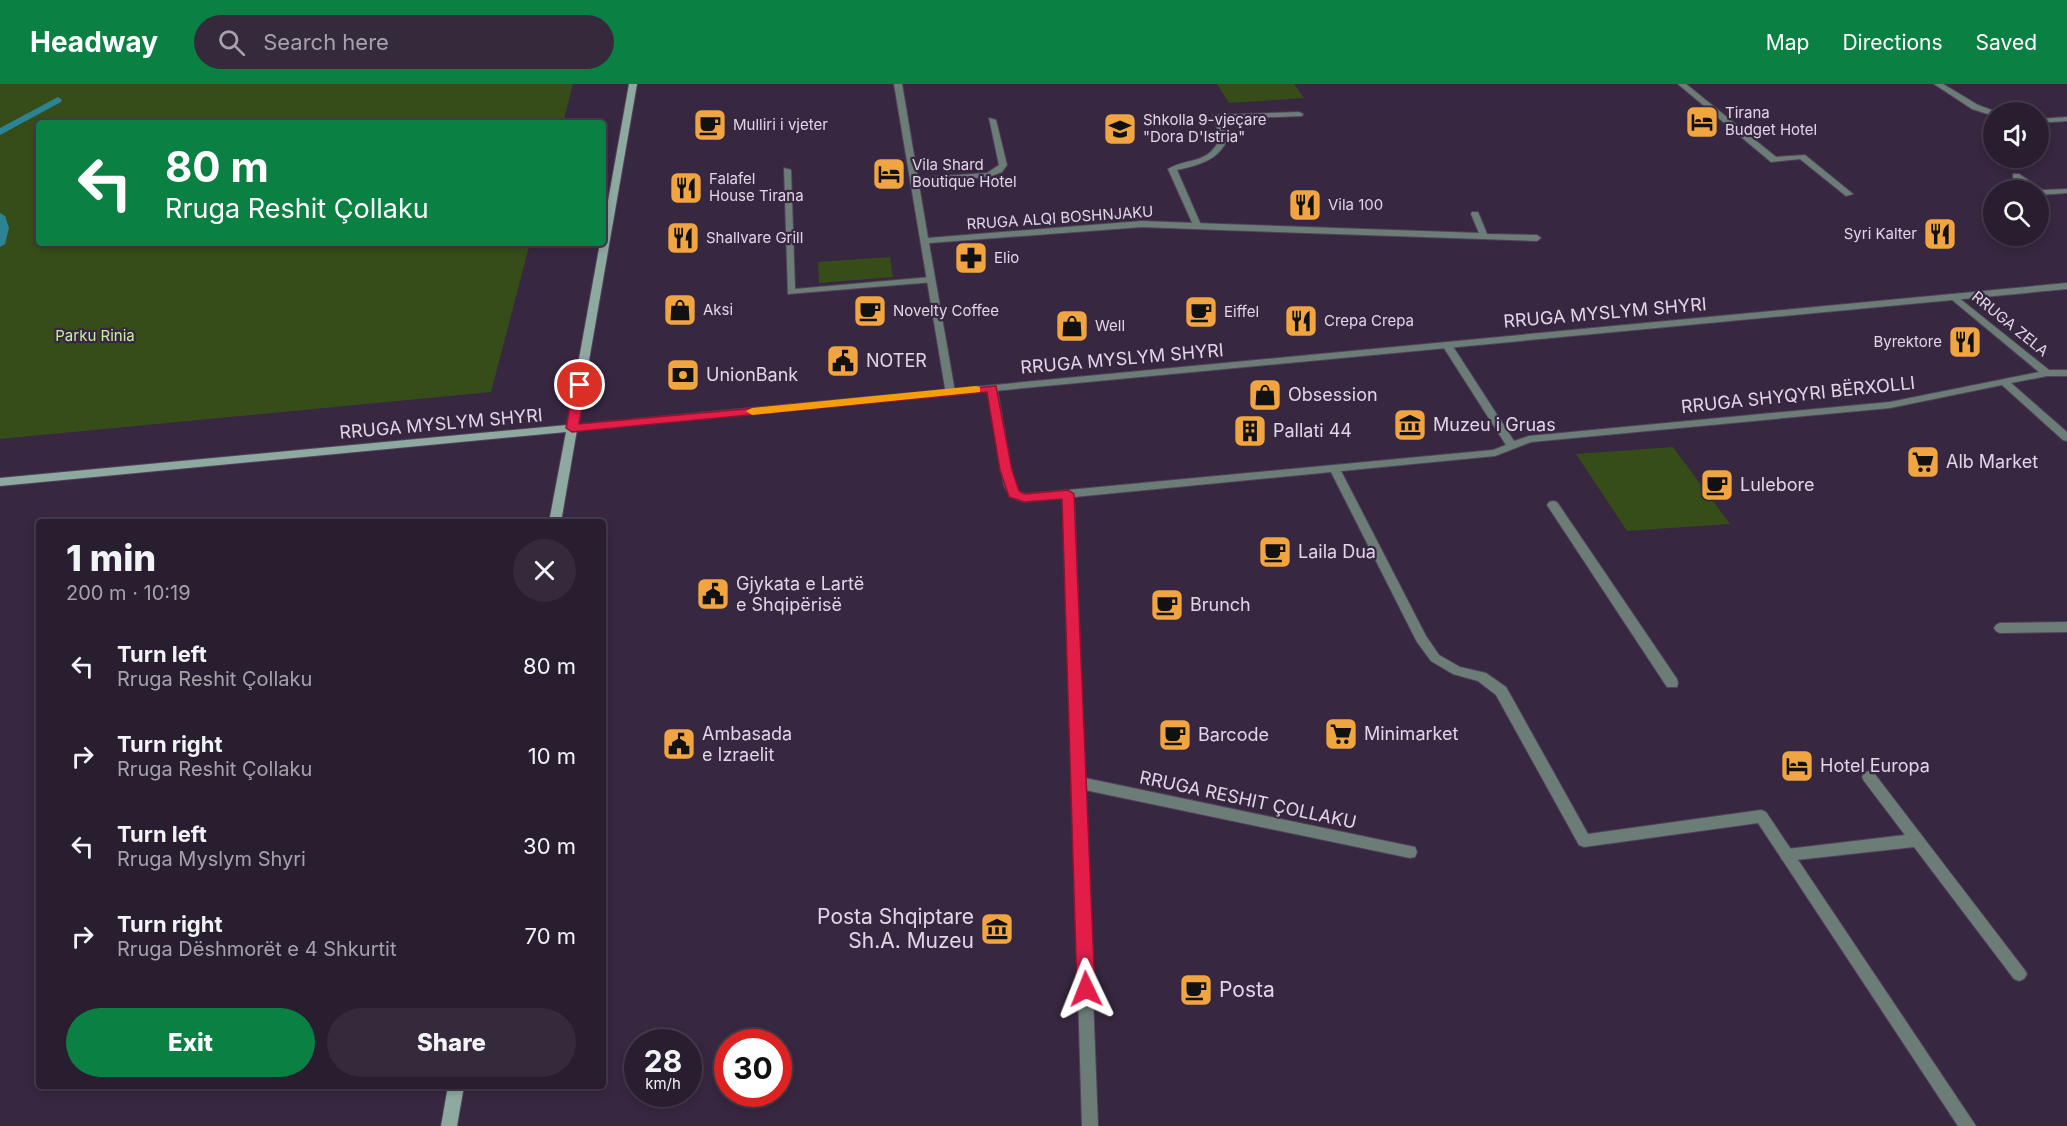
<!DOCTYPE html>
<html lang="en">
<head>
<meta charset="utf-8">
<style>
  :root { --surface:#291d30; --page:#352a3c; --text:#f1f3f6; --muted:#a5a2ab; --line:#453b4c; --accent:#0b8043 }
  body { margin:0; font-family:Inter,sans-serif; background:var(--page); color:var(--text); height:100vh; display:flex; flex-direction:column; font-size:22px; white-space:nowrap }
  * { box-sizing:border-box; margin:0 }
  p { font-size:20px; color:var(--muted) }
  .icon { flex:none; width:33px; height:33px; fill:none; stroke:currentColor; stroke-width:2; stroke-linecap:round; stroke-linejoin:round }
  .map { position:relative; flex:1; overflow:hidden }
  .sheet { position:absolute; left:36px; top:435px; width:570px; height:570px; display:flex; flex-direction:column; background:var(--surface); border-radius:6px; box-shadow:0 3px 9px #0003,0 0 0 2px var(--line) }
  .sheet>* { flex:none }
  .guide { position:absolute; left:36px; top:36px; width:570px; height:126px; border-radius:6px; box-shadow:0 3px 9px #0003,0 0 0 2px var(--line); background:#0b8043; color:#fff; overflow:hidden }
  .tools { position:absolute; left:1983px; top:18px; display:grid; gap:12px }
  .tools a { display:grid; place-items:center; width:66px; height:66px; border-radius:50%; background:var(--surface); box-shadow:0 3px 9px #0003,0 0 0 2px var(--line); font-size:30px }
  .speed { position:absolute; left:624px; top:945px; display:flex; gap:12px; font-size:30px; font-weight:700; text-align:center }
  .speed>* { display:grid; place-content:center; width:78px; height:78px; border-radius:50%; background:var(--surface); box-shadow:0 3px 9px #0003,0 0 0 2px var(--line); line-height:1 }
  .speed small { font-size:15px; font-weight:400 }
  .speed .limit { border:9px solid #d22; background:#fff; color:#111 }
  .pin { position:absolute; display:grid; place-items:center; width:51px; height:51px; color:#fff; margin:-26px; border:3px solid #fff; border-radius:50%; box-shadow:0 2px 6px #0007 }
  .me { position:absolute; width:66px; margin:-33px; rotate:358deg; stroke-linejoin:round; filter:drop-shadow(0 0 4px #0008) }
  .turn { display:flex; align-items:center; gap:21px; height:126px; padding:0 30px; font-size:27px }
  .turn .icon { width:78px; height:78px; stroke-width:2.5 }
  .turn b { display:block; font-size:42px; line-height:51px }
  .round { display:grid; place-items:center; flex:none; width:63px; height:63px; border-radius:32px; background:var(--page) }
  .summary { display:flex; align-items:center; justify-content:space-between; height:102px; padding:0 30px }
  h1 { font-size:36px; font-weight:800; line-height:45px }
  .button { display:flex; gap:12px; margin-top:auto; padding:12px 30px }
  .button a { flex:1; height:69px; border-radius:36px; background:var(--accent); color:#fff; font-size:24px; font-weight:800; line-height:69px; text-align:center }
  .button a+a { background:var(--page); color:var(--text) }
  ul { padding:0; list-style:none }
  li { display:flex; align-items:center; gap:18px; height:90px; padding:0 30px }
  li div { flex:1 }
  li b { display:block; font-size:22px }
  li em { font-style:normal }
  header { display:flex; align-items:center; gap:36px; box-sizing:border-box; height:84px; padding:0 30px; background:var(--accent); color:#fff }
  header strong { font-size:28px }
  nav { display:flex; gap:33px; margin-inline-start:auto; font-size:21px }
  .search { width:420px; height:54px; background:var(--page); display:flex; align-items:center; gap:15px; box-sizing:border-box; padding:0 21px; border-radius:33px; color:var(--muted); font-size:22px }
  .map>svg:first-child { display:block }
  .green { fill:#364d19 }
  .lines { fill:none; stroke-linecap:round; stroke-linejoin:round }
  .stream { fill:#2b8394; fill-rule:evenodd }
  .service-casing { stroke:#52435b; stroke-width:2 }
  .pedestrian-casing { stroke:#52435b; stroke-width:2 }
  .minor-casing { stroke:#52435b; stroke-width:2 }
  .tertiary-casing { stroke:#52435b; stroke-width:2 }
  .secondary-casing { stroke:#52435b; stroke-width:2 }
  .service { fill:#6c7d77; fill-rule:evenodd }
  .pedestrian { fill:#6c7d77; fill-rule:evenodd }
  .minor { fill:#6c7d77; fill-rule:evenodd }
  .tertiary { fill:#6c7d77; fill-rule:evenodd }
  .secondary { fill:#8ea9a0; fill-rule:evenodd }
  .route { fill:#e11d48; stroke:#92132f; stroke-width:1.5 }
  .slow { fill:#f59e0b }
  .labels { text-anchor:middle; stroke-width:4.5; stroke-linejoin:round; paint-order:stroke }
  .far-poi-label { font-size:15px; fill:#e0d6e6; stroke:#372740; text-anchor:start }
  .far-street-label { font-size:15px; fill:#e0d6e6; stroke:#372740 }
  .far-park-label { font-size:15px; fill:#c7ef9d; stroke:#372740 }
  .street-label { font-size:18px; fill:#e0d6e6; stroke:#372740 }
  .poi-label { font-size:18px; fill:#e0d6e6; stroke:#372740; text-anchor:start }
  .near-poi-label { font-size:21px; fill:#e0d6e6; stroke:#372740; text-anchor:end }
</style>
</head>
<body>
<header>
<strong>Headway</strong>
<div class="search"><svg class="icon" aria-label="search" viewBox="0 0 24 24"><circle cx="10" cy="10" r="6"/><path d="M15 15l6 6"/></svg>Search here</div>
<nav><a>Map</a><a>Directions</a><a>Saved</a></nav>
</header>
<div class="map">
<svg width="2067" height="1042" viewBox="0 0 2067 1042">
  <rect width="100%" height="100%" fill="#372740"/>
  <path class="green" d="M0,0H573L563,39H39V159H530L491,308L0,355Z
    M1217,0H1294L1304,14L1229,19Z
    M890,173L893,193L819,199L818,178Z
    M1673,363L1730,440L1627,447L1576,370Z"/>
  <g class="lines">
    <path class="stream" d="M58,13L62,16L61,18L0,51V44Z
      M0,129L5,132L9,144L5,160L0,163Z"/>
    <g class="service-casing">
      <path id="service" d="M1678,0H1686L1776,73L1805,71L1853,110L1846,112L1800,75L1771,78Z
        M1934,0H1943L1978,21L1997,28H1994V32L1972,25Z
        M1299,28L1303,30L1302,32L1220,35L1228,54C1219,77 1198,81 1177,86L1201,141L1194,143L1168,85C1188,73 1209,81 1220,54L1213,31Z
        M2067,33V37L2038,39V35Z
        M989,34L996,36L1007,81L1002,88L989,93L911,98L910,96L914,94L987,89L999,81Z
        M784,84L791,86L795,205L931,193L934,194V198L788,210Z
        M2013,90H2019L2043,106L2067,105V109L2039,111L2038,106H2032L2013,94Z
        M1472,128H1478L1487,150L1537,151L1541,154L1537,157L1221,146L1217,143L1221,140L1479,149L1471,130Z
        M2067,538V548L2000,549L1996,547L1994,544L1996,541L2000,539Z
        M1869,687L1874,689L2024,885L2027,890L2024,895L2019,897L2014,895L1914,763L1787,777L1782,776L1780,771L1782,766L1787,765L1905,751L1864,697L1862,693L1864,689Z"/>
    </g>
    <g class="pedestrian-casing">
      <path id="pedestrian" d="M1553,417L1557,418L1677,595L1678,599L1677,603H1667L1549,424L1547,421L1549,418Z"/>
    </g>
    <g class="minor-casing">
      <path id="minor" d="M894,0H902L928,154L1142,137L1221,140L1225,143L1221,146L1142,143L929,159L955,308L950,311L946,310Z
        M1954,210L2049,286H2067V292H2047L2011,299L2067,348V357L2063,356L2002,301L1890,324L1531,358L1495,372L1341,387L1426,552L1439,571L1460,583L1486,589L1506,603L1588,750L1761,726L1766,728L1976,1042H1958L1758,739L1584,763L1579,761L1496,611L1478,597L1453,590L1431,577L1417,558L1331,388L1074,413L1085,694L1410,762L1415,763L1417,768L1415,773L1410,774L1085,706L1098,1042H1082L1063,414L1024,418L1010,413L1004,401L987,304L988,302H996L997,304L1014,401L1018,407L1025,410L1493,366L1506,361L1442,261L1447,258L1452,261L1514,357L1529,352L1890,318L2039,288L1951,215V211Z"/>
    </g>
    <g class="tertiary-casing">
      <path id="tertiary" d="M2067,199V205L572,347L567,344L572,341Z"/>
    </g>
    <g class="secondary-casing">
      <path id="secondary" d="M629,0H637L561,438H549L566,348L0,402V394L567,341L600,159H603V145Z
        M448,1002H464L457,1042H441Z"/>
    </g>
    <use href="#service" class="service"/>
    <use href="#pedestrian" class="pedestrian"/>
    <use href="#minor" class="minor"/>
    <use href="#tertiary" class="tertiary"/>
    <use href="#secondary" class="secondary"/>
  </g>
  <path class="route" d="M580,297L586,301L579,340L996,302L1012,386L1019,407L1025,410L1068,406L1074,410L1095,905L1092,911L1086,913L1080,911L1077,905L1062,415L1024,418L1009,413L1000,386L987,308L572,348L566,344L574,301Z"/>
  <path class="slow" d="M976,302L980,303V308L752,331L746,327L752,324Z"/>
  <defs>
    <g id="hotel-square" transform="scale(1.725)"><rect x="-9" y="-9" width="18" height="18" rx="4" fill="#f1a540" stroke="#372740"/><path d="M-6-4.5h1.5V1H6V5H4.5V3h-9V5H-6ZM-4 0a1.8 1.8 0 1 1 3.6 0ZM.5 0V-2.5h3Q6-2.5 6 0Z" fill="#111"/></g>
    <g id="cafe-square" transform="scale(1.725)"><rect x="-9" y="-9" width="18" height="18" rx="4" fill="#f1a540" stroke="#372740"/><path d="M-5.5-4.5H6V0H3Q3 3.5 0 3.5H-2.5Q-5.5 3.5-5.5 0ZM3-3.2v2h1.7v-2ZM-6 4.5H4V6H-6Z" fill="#111"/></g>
    <g id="school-square" transform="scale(1.725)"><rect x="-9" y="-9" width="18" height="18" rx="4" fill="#f1a540" stroke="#372740"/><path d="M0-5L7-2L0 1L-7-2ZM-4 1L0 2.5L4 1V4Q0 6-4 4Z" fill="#111"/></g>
    <g id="restaurant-square" transform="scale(1.725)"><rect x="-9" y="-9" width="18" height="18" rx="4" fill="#f1a540" stroke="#372740"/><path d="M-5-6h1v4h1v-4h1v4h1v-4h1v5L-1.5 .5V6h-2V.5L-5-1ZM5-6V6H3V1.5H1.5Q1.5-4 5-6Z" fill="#111"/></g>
    <g id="pharmacy-square" transform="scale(1.725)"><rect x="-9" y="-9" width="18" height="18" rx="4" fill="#f1a540" stroke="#372740"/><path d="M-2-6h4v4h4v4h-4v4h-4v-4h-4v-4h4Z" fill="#111"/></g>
    <g id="shop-square" transform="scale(1.725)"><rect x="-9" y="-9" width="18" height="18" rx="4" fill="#f1a540" stroke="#372740"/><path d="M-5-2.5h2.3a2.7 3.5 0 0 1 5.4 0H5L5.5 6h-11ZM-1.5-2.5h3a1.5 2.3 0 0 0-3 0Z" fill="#111"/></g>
    <g id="civic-square" transform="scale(1.725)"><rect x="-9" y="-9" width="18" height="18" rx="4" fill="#f1a540" stroke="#372740"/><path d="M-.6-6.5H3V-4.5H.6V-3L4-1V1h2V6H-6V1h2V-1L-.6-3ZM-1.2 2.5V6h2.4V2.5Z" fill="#111"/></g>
    <g id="bank-square" transform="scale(1.725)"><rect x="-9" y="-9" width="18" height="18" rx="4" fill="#f1a540" stroke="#372740"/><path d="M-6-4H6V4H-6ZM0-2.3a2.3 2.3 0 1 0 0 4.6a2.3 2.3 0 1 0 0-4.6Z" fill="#111"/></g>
    <g id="museum-square" transform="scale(1.725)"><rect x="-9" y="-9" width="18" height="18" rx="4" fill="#f1a540" stroke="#372740"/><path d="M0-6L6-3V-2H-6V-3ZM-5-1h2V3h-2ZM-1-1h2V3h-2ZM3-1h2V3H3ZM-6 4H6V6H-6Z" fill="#111"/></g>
    <g id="building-square" transform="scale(1.725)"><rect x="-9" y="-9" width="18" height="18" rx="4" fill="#f1a540" stroke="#372740"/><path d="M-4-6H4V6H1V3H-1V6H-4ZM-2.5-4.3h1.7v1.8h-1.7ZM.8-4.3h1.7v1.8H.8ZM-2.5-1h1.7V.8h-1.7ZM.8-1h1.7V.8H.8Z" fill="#111"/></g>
    <g id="supermarket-square" transform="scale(1.725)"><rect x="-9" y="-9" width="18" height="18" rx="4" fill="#f1a540" stroke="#372740"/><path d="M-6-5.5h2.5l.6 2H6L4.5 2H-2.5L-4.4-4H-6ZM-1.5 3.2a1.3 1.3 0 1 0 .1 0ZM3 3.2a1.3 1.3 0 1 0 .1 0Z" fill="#111"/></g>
  </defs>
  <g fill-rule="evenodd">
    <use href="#hotel-square" x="1702" y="38"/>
    <use href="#cafe-square" x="710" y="41"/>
    <use href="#school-square" x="1120" y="45"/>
    <use href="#hotel-square" x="889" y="90"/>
    <use href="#restaurant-square" x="686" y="104"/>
    <use href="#restaurant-square" x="1305" y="121"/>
    <use href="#restaurant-square" x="1940" y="150"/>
    <use href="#restaurant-square" x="683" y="154"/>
    <use href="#pharmacy-square" x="971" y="174"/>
    <use href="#shop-square" x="680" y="226"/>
    <use href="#cafe-square" x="870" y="227"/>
    <use href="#cafe-square" x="1201" y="228"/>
    <use href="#restaurant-square" x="1301" y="237"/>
    <use href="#shop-square" x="1072" y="242"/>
    <use href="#restaurant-square" x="1965" y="258"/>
    <use href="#civic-square" x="843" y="277"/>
    <use href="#bank-square" x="683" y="291"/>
    <use href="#shop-square" x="1265" y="311"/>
    <use href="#museum-square" x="1410" y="341"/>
    <use href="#building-square" x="1250" y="347"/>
    <use href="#supermarket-square" x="1923" y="378"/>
    <use href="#cafe-square" x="1717" y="401"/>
    <use href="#cafe-square" x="1275" y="468"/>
    <use href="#civic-square" x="713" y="510"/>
    <use href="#cafe-square" x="1167" y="521"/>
    <use href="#supermarket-square" x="1341" y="650"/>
    <use href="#cafe-square" x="1175" y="651"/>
    <use href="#civic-square" x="679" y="660"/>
    <use href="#hotel-square" x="1797" y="682"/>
    <use href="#museum-square" x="997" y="845"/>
    <use href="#cafe-square" x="1196" y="906"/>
  </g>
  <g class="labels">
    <g class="far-poi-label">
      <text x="1725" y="34">Tirana<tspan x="1725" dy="17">Budget Hotel</tspan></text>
      <text x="1143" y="41">Shkolla 9-vjeçare<tspan x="1143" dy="17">"Dora D'Istria"</tspan></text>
      <text x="733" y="46">Mulliri i vjeter</text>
      <text x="912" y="86">Vila Shard<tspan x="912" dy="17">Boutique Hotel</tspan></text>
      <text x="709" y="100">Falafel<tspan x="709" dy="17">House Tirana</tspan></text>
      <text x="1328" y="126">Vila 100</text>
      <text x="1917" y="155" text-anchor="end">Syri Kalter</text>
      <text x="706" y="159">Shallvare Grill</text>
      <text x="994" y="179">Elio</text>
      <text x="703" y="231">Aksi</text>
      <text x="893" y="232">Novelty Coffee</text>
      <text x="1224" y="233">Eiffel</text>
      <text x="1324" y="242">Crepa Crepa</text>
      <text x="1095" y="247">Well</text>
      <text x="1942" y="263" text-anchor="end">Byrektore</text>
    </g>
    <g class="far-street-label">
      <text transform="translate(1060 134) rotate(-4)" y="5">RRUGA ALQI BOSHNJAKU</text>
      <text transform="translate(2010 240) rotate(39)" y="5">RRUGA ZELA</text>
    </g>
    <g class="far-park-label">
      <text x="95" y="257">Parku Rinia</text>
    </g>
    <g class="street-label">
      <text transform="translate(1605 229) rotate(-5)" y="6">RRUGA MYSLYM SHYRI</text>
      <text transform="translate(1122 275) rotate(-5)" y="6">RRUGA MYSLYM SHYRI</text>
      <text transform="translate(1798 311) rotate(-6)" y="6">RRUGA SHYQYRI BËRXOLLI</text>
      <text transform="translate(441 340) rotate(-5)" y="6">RRUGA MYSLYM SHYRI</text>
      <text transform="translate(1248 716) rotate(12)" y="6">RRUGA RESHIT ÇOLLAKU</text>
    </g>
    <g class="poi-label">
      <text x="866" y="283">NOTER</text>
      <text x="706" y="297">UnionBank</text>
      <text x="1288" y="317">Obsession</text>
      <text x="1433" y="347">Muzeu i Gruas</text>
      <text x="1273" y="353">Pallati 44</text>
      <text x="1946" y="384">Alb Market</text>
      <text x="1740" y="407">Lulebore</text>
      <text x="1298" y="474">Laila Dua</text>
      <text x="736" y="506">Gjykata e Lartë<tspan x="736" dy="21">e Shqipërisë</tspan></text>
      <text x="1190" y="527">Brunch</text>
      <text x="702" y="656">Ambasada<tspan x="702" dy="21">e Izraelit</tspan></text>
      <text x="1364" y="656">Minimarket</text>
      <text x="1198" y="657">Barcode</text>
      <text x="1820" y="688">Hotel Europa</text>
    </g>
    <g class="near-poi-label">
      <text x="974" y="840">Posta Shqiptare<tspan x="974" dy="24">Sh.A. Muzeu</tspan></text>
      <text x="1219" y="913" text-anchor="start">Posta</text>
    </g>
  </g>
</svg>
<div class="tools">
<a><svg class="icon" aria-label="sound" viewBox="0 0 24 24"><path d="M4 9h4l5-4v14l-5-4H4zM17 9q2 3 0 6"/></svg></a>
<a><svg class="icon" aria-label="search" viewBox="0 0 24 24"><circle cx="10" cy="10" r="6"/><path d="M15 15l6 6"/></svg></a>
</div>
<div class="speed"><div>28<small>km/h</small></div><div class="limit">30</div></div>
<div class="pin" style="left:580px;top:301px;background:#d93025"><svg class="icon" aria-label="arrive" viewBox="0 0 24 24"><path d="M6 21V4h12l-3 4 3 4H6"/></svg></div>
<svg class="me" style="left:1086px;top:905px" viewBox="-20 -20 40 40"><path d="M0-17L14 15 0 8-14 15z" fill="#e11d48" stroke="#fff" stroke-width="4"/></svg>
<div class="guide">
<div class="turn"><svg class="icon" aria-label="left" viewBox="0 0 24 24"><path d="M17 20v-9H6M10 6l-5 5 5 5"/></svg><div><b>80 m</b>Rruga Reshit Çollaku</div></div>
</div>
<section class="sheet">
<div class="summary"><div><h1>1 min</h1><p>200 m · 10:19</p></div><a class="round"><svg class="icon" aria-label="close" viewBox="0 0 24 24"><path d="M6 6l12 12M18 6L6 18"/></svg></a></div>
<ul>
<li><svg class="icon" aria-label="left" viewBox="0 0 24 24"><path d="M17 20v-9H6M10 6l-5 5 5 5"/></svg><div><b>Turn left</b><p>Rruga Reshit Çollaku</p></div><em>80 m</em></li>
<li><svg class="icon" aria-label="right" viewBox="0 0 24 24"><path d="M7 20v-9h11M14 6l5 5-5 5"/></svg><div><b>Turn right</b><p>Rruga Reshit Çollaku</p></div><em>10 m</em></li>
<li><svg class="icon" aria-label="left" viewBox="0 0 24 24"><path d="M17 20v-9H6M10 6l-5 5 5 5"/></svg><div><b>Turn left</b><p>Rruga Myslym Shyri</p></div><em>30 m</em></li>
<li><svg class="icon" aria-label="right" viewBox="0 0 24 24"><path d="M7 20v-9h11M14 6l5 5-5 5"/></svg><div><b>Turn right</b><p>Rruga Dëshmorët e 4 Shkurtit</p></div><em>70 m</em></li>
</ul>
<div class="button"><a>Exit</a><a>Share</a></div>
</section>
</div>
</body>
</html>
